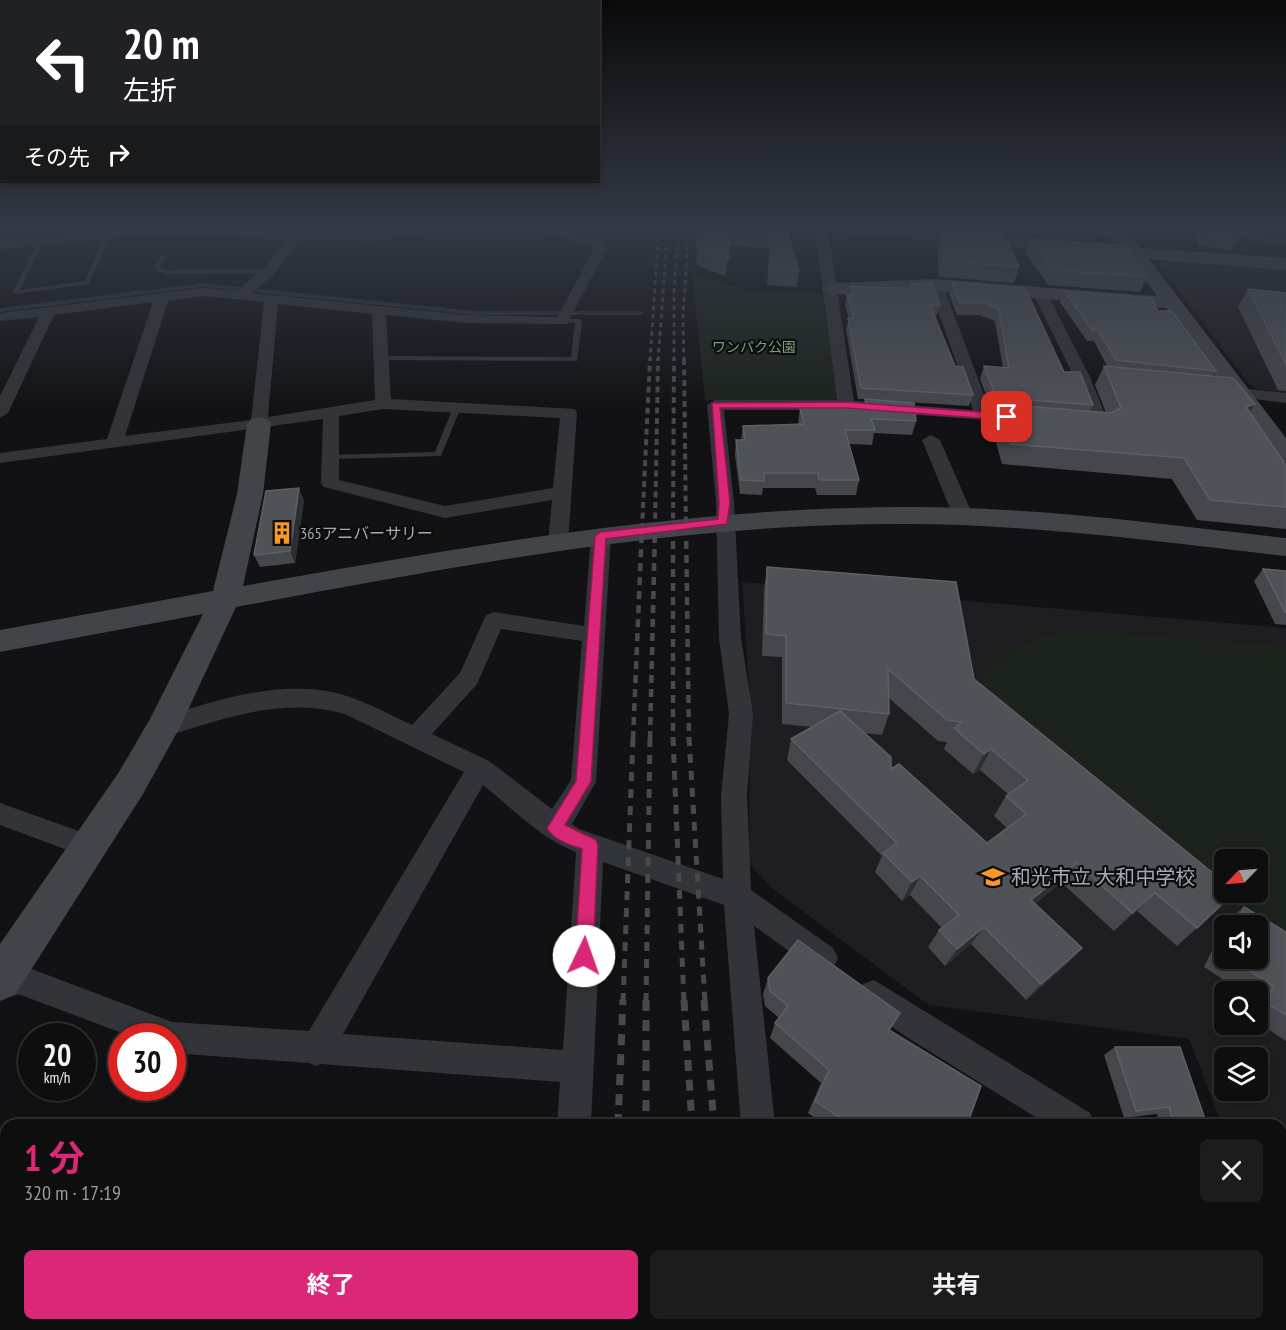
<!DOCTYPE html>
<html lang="ja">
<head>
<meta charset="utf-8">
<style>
  :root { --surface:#0e0e0f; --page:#1c1c1d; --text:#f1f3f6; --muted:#9b9c9e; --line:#2e2e2f; --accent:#db2777 }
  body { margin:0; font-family:"PT Sans Narrow","Noto Sans JP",sans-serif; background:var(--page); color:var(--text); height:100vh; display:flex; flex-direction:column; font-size:22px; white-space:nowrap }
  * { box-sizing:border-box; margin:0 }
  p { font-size:20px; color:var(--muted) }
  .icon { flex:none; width:33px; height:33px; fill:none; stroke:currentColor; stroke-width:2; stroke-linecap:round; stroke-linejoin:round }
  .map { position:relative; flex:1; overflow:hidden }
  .panel { position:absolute; left:0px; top:1119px; width:1287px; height:212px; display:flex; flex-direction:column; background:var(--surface); border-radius:18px 18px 0 0; box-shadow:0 3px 9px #0003,0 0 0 2px var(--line) }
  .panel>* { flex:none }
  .banner { position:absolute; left:0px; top:0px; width:600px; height:183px; box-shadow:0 3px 9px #0003,0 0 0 2px var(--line); background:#202124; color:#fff; overflow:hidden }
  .needle { width:39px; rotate:245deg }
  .buttons { position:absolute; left:1214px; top:849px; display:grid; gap:12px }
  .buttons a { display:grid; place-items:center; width:54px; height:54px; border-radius:9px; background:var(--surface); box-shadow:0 3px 9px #0003,0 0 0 2px var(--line); font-size:30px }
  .speed { position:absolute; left:18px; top:1023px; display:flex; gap:12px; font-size:30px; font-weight:700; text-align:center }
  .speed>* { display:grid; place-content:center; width:78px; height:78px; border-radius:50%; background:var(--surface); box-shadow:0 3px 9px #0003,0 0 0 2px var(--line); line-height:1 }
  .speed small { font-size:15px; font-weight:400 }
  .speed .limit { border:9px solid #d22; background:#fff; color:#111 }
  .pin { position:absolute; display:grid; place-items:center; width:51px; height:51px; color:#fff; margin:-26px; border-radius:12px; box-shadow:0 3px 9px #0006 }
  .me { position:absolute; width:66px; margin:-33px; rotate:3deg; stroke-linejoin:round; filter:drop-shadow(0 0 4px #0008) }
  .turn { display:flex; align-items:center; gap:21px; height:126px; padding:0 24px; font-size:27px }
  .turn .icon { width:78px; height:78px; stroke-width:2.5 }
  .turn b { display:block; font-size:42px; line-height:51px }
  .then { display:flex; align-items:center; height:57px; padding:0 24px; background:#0003; gap:12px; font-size:22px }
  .round { display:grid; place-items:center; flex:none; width:63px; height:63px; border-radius:9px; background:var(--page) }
  .overview { display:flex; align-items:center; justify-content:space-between; height:102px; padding:0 24px }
  h1 { font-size:36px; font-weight:700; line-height:45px; color:var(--accent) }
  .primary-button { display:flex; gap:12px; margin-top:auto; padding:12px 24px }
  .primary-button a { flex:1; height:69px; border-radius:9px; background:var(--accent); color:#fff; font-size:24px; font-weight:700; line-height:69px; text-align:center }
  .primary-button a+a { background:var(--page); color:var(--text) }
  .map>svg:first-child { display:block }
  .built { fill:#1e1e21; fill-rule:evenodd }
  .green { fill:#1c231c; fill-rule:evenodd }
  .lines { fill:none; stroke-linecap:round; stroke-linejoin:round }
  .stream { fill:#283238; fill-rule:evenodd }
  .lane { fill:#333439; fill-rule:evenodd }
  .street { fill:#333439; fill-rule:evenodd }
  .secondary { fill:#414449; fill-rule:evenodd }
  .rail-far4 { stroke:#46494e; stroke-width:3; stroke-dasharray:4.5 4; stroke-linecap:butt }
  .rail-far3 { stroke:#46494e; stroke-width:4; stroke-dasharray:6 4.5; stroke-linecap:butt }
  .rail-far2 { stroke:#46494e; stroke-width:4.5; stroke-dasharray:8 6; stroke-linecap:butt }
  .rail-far1 { stroke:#46494e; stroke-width:5; stroke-dasharray:9 8; stroke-linecap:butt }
  .rail { stroke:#46494e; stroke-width:7; stroke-dasharray:11 9; stroke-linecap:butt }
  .wall { fill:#45474c; fill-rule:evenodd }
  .shaded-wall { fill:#2c2e31 }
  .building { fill:#4f5257; stroke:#5c6066; stroke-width:1.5 }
  .route { fill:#db2777; stroke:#8e194d; stroke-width:1.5 }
  .labels { text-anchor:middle; stroke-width:4.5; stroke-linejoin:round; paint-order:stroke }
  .far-park-label { font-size:14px; fill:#7ba179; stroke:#0d0d0f }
  .poi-label { font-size:16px; fill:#a3aab5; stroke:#0d0d0f; text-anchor:start }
  .near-poi-label { font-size:20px; fill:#a3aab5; stroke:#0d0d0f; text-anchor:start }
</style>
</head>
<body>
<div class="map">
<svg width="1286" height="1330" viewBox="0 0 1286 1330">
  <rect width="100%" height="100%" fill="#121214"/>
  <path class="built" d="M1168,259L1286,268V393L1257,389L1249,384L1159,265Z
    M742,582L1286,628V1152H1281V1125H1222L1189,1039L929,1005L774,890L749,864L750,701ZM1224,860H1257V892H1224ZM1224,926H1257V958H1224ZM1224,992H1257V1024H1224ZM1224,1058H1257V1090H1224Z"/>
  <path class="green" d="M692,274L756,293H817L823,296L837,398L832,400H705Z
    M1094,632L1286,646V937L1238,907L976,702C976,670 1016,647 1043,637C1058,632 1079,633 1094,632ZM1224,860H1257V892H1224Z"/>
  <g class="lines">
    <path class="stream" d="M203,283L475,311H641L644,313L641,315H475L203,287L0,312V308Z"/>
    <path class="lane" d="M283,226H289L278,237H274V235Z
      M108,232L111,234L89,284L16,294L13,292L39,239L44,240L20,290L85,281L105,234Z
      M162,255L165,257L160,266L161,269L167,270L269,269L272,271L269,273L167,274L157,271L154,266L160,256Z
      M562,319H579L582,321L577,361L381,360L377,358L381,356L571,357L575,323L560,322V320Z
      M454,405H460L461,407L441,456L330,459L326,457L330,455L435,452Z"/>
    <path class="street" d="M416,226H443L437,230L377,241L300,239L274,274L252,293L466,315L557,317L595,248L525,226H545L604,242L607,248L567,324L466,323L386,315L391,399L575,409L577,413L568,543L565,548H551L548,543L552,500L445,518L324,487L321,483L323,419L0,463V453L107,439L153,302L54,315L8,413L0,418V396L39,317L0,321V313L203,288L237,291L264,268L287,239L140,236L0,249V241L140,228L377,233ZM203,296L264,302L251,420L125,436L168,301ZM278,304L372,314L375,400L268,417ZM383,409L560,418L553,488L445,506L339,480V416Z
      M805,226H862L1058,243L1064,247L1058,251L828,231L854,401L973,410L929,285L936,281L943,285L990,411L1031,415L1033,419L1031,423L846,410H724L734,502L741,638L753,714L747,796L751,890L833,948L838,958L833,968L823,972L813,968L754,926L775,1125H741L724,905L603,862L591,1125H557L560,1082L321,1064L316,1066L309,1063L172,1053V1036H130L21,995L0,994V964L21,965L172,1022L309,1031L464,772L345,714C282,696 224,719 163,737L155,734L151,727L155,720C208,702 269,682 326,691C356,696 384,712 412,725L460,673L486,615L494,612L584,626L591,536L594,531H608L611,536L596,782L572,824L579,829L723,879L721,796L729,714L719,638L716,502L707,405L715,400H837L815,230ZM501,629L582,641L571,780L552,809L489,761L432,734L477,684ZM483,785C512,808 542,840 576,852L563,1050L343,1034Z
      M1229,226H1242L1258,235L1286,237V245C1265,243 1242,244 1229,226Z
      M1040,289L1047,293L1089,375L1110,426L1108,430H1087L1079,425L1081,421L1091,420L1073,375L1033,293Z
      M1222,386L1286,393V403L1216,394L1214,391Z
      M931,435L940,440L974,518L971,522H957L954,518L922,440Z
      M0,803L98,838L102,846L98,854L89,858L0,825Z
      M874,980L1090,1113L1095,1125H1048L905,1036L863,1006L859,995L863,984Z
      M0,1218L6,1220V1256L0,1254Z
      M1281,1233L1286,1235V1272L1281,1270Z
      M60,1324H99L96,1330H58Z
      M255,1324H293L291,1330H253Z
      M542,1324H580L579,1330H541Z
      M749,1324H787L788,1330H750Z
      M818,1324H861L863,1330H821Z"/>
    <path class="secondary" d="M1088,226C1115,226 1123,226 1140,248L1286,258V270L1149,259L1286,438V462L1277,460L1166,308L936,291L831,295L821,289L831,283L936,279L1157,296L1118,243Z
      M259,417L267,419L271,424L263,494L243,586C461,547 680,508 902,507C1030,506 1159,524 1286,538V556C1159,542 1032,524 905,524C680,523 456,566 236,607L180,727L143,794L15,995L0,1001V944L119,772L150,719L203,614L0,652V630L213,591L237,494L247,424L251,419Z"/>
    <path class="rail-far4" d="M650,361L659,226
      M658,361L668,226
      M674,361V292L679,226
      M684,361L683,316L689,226"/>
    <path class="rail-far3" d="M684,359L686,529
      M642,529L650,359
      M655,529L658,359
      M673,529L674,359"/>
    <path class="rail-far2" d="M673,527V739
      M686,527L689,739
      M633,739L642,527
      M650,739L655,527"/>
    <path class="rail-far1" d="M673,737L684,1002
      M689,737L705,1002
      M623,1002L633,737
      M646,1002L650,737"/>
    <path class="rail" d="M646,1000V1125
      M684,1000L692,1125
      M704,1000L714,1125
      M618,1125L623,1000
      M613,1324V1330
      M648,1324V1330
      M703,1324V1330
      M727,1324L728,1330"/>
  </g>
  <path class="wall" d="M699,226H786L799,271L797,287L767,285L770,248L728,246L726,276L696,265Z
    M935,226H995L994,231L1019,267L1014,283L939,277L937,242L940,230H936Z
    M1190,226H1232L1239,240L1233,250L1199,246Z
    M1031,239L1136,266L1147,277L1140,292L1048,285L1026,254Z
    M952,282L1025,288L1064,372L1093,405L1090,411L1106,413L1095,385L1104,366H1107L1094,341H1087L1060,302L1064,291L1158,311L1216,371L1213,376L1255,404L1250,413L1286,465V529L1197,520L1172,479L1002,464L991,424L996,410H992L980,379L984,366L1003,368L995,321L980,315H957L949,294Z
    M911,284L940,305L937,315H935L955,366L973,395L969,406L874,400L916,421L912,435L874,433L872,445L849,444L859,480L856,495H817L815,488H763L762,495L740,494L735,455L736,440H741L743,426L798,424L800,408L863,409L865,399H858L846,329L849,318L845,305L847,295H849L851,286L910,289Z
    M1248,289L1286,293V391L1278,390L1238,307Z
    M304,500L295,563L260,567L254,555Z
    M767,567L974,679L1197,928L1177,946L1137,911L1114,931L1061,882L1035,904L1082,948L1066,965L1026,1000L971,944L945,966L928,947L939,930L942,928L910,895L902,901L875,872L882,856L787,760L791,739L812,727L782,724V657L762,656L764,589ZM889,698L938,741L947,742L944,749L973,774L980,770L1008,794L1006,796L994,816L1007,828L987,843L891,769L865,733L882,735L889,714Z
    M1263,569L1286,571V625L1275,624L1254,581Z
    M1244,907L1286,932V1041L1257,1022V992H1242L1204,967L1224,926V958H1257V926H1224L1226,921Z
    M768,978L889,1030L967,1125H825L808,1113L821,1083L770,1038L775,1023L779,1018L765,1006L763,994Z
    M1115,1047L1205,1119L1198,1123V1125H1160L1157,1114L1124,1118L1104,1055Z
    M1066,1324H1100L1109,1330H1065Z"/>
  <path class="shaded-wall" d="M1255,404L1243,424L1246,407Z
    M299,488L304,500L295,563L290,551Z
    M991,749L980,770L973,774L984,754Z
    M1077,863L1061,882L1017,918L1031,900Z
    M920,876L910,895L902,901L912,882Z
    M1155,893L1137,911L1114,931L1132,913Z
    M984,927L971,944L945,966L957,949Z
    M1082,948L1066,965L1026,1000L1041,984Z
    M25,1324H42L39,1330H21Z
    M111,1324H120L134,1330H125Z"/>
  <path class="building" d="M699,226H786L799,271L769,270L771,232L729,231L728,260L697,250Z
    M1200,226H1232L1239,240L1204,235Z
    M941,227L1003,232L1019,267L944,261Z
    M1031,239L1127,246L1136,266H1142L1147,277L1053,270Z
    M952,282L1025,288L1064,372H1080L1093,405L996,397L984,366L1009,368L999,309L984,303H960Z
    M932,283L940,305H930L955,366L963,367L973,395L861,388L848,318H854L847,295H853L851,286L913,289L911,284Z
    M1248,289L1286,293V365Z
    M1064,291L1152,298L1158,311H1172L1216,371L1116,360L1098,330H1092Z
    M1104,366L1233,378L1255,404L1246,407L1286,465V507L1210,500L1184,458L1010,444L998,404L1111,413L1121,408Z
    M865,399L914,403L916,421L871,419L875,430H845L859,480H819L818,473H764V481L741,480L736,440H745L743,426L804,424L800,408L867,409Z
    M299,488L290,551L254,555L266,491Z
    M767,567L956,582L974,679L1224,882V892H1235L1197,928L1155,893L1132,913L1077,863L1031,900L1082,948L1041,984L984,927L957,949L939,930L959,915L920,876L912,882L883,853L897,843L791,739L840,711L891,757V769L899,764L987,843L1026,814L1006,796L1028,780L991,749L984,754L954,728L962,722L947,720L888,669L889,714L786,703V636L766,634Z
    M1263,569L1286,571V612H1285Z
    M1244,907L1286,932V1015L1266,1003L1273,986L1230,958H1257V926H1235Z
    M798,940L900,1013L889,1030L981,1086L967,1125H840L842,1119L815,1101L829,1070L775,1023L788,1006L770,991L768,978Z
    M1115,1047H1180L1205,1119L1197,1118L1198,1125H1174L1169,1107L1136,1111Z
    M4,1270L6,1271V1324H25L21,1330H0V1276Z
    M85,1324L89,1326L90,1324H111L125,1330H81Z
    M1088,1324H1100L1109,1330H1086Z"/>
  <linearGradient id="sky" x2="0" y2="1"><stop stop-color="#0a0a0b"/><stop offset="0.55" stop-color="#333945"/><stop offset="1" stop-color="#333945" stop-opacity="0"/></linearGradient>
  <rect width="1286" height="412" fill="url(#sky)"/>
  <path class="route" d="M846,402L1007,414L1012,417L1007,420L846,408H720L730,502L727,524L606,539L591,782L565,825L596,840L598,845L593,956L590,962L584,965L578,962L575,956L582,849C570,845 553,840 547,828L576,781L595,536L600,532L718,519L719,502L712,403Z"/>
  <defs>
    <g id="building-bare" transform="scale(1.8)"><path d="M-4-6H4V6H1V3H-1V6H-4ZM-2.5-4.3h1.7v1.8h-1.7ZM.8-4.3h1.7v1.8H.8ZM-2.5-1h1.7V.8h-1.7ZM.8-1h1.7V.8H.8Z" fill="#f89925" stroke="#0d0d0f" stroke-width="2.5" paint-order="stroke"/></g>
    <g id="school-bare" transform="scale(1.8)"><path d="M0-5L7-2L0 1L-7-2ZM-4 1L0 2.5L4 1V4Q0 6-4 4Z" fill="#f89925" stroke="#0d0d0f" stroke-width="2.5" paint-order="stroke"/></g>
  </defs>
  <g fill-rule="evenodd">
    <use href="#building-bare" x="282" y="533"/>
    <use href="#school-bare" x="993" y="877"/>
  </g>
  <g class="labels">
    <g class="far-park-label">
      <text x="754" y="352">ワンパク公園</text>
    </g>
    <g class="poi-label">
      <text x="300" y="539">365アニバーサリー</text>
    </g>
    <g class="near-poi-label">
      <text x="1011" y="884">和光市立 大和中学校</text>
    </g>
  </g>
</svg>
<div class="buttons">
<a><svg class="needle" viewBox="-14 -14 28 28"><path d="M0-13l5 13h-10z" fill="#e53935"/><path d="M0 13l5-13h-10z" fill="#9b9c9e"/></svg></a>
<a><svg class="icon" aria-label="sound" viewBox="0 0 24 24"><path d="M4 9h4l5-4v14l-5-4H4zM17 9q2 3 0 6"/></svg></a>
<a><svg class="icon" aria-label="search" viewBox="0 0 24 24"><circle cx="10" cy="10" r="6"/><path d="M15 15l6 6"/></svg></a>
<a><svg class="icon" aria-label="layers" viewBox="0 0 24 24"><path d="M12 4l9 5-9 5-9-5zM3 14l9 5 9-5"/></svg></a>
</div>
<div class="speed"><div>20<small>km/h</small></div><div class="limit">30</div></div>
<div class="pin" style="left:1007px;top:417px;background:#d93025"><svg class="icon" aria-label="arrive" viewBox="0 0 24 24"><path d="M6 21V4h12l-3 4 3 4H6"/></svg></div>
<svg class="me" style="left:584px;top:956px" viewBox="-20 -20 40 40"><circle r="19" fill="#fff"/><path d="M0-13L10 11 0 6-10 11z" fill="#db2777"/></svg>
<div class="banner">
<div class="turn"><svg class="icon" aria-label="left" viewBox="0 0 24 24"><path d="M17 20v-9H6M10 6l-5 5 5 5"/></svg><div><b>20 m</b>左折</div></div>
<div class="then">その先<svg class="icon" aria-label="right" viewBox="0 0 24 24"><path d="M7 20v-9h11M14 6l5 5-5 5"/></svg></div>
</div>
<section class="panel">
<div class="overview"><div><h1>1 分</h1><p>320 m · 17:19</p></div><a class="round"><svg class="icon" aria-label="close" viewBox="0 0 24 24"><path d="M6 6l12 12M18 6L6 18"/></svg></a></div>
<div class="primary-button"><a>終了</a><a>共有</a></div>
</section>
</div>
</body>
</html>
